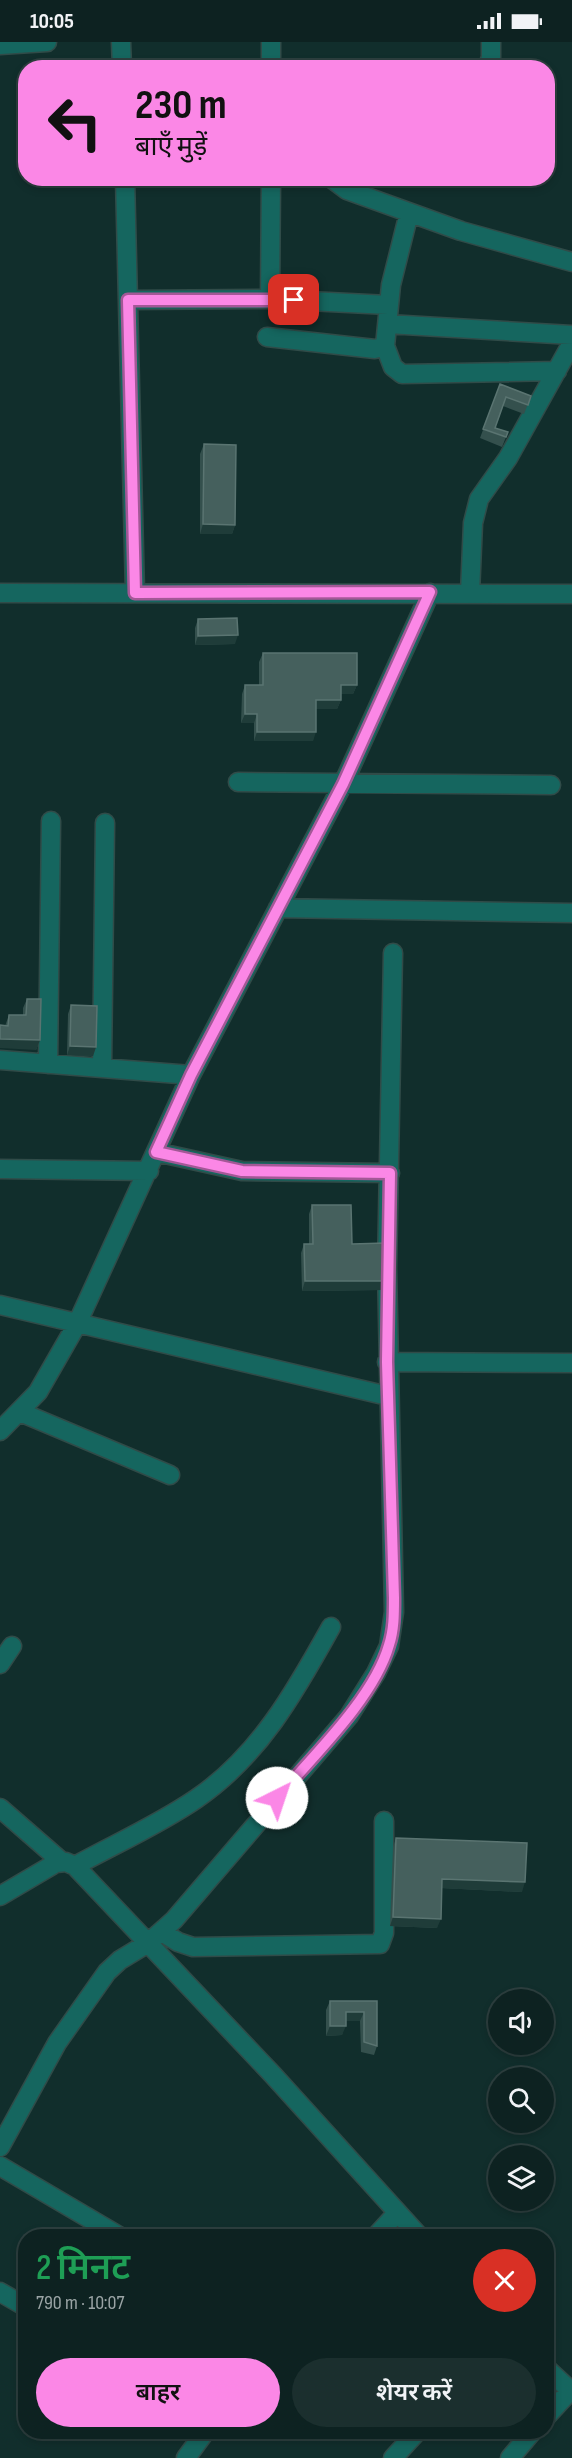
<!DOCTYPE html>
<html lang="hi">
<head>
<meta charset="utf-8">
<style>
  :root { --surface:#0d2221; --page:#1b2f2e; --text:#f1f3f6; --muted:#9aa4a5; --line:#2d3f3f; --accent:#fb87e6 }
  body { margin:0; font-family:"Sofia Sans Condensed","Noto Sans Devanagari",sans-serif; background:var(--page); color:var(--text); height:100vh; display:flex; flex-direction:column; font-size:22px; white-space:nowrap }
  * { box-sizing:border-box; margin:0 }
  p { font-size:20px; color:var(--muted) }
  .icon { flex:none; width:33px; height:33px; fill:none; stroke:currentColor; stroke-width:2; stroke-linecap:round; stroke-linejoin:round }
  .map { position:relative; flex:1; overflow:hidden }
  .details { position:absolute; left:18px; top:2187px; width:536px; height:210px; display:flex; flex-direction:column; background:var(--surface); border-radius:24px; box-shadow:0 3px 9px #0003,0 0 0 2px var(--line) }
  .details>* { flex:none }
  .banner { position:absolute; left:18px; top:18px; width:537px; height:126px; border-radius:24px; box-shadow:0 3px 9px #0003,0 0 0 2px var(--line); background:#fb87e6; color:#111; overflow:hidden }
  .buttons { position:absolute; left:488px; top:1947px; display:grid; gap:12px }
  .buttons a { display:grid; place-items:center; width:66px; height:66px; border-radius:50%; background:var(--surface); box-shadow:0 3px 9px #0003,0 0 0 2px var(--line); font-size:30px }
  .pin { position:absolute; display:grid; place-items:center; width:51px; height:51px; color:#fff; margin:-26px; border-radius:12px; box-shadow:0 3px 9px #0006 }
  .me { position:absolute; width:66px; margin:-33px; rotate:41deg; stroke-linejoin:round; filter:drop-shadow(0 0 4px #0008) }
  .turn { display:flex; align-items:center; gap:21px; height:126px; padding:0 18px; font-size:27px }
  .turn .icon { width:78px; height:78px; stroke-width:2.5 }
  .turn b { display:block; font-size:42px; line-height:51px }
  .round { display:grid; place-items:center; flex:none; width:63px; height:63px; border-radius:32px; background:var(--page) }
  .headline { display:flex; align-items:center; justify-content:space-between; height:102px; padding:0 18px }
  h1 { font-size:36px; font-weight:600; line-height:45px; color:#1e9e55 }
  .primary-button { display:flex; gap:12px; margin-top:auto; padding:12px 18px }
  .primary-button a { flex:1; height:69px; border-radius:36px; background:var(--accent); color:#111; font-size:24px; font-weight:600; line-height:69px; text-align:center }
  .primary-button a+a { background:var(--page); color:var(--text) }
  .status { display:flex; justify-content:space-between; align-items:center; height:42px; padding:0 30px; background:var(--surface); direction:ltr }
  .status svg { height:16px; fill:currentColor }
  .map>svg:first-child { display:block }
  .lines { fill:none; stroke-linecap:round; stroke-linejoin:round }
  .minor-casing { stroke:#304b48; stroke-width:21 }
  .minor { stroke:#15665f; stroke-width:18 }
  .wall { fill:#34504d }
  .shaded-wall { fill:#1f3c39 }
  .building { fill:#45605d; stroke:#5a7471; stroke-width:1.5 }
  .route-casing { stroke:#a35896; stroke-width:15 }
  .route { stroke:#fb87e6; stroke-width:10 }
</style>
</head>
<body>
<div class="status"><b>10:05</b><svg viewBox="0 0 49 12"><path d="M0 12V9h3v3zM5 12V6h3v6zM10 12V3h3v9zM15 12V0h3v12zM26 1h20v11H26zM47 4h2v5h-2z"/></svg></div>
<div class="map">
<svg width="572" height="2416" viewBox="0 0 572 2416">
  <rect width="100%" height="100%" fill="#112e2c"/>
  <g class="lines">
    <g class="minor-casing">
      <path id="minor" d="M121,0L122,26
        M271,0V26
        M0,3L47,0
        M487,26L491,16V0
        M125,136L135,551
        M331,136L347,148L461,189L572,220
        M270,257L271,136
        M128,258L270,257L388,263
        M388,282L572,293
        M267,295L375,307L385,304L391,243L409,171
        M385,304L393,325L402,332L557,329
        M0,551L572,552
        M470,551L473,481L479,457L508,416L572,301
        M238,740L551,743
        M278,866L572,871
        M0,1018L191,1033
        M48,1022L51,779
        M102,1025L105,781
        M156,1110L242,1129L390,1131
        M0,1127L149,1129
        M0,1263L388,1354
        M387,1320L572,1321
        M20,1370L170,1433
        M0,1389L38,1350L77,1282L191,1033L343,742L430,551
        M0,1622L12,1604
        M0,1766L62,1820
        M75,1824C115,1802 158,1783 196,1757C259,1714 295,1650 331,1585
        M0,1854L56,1821L66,1820L75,1824L273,2033L419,2194
        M162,1890L178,1900L193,1905L380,1902L384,1891V1779
        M0,2105L57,2001L107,1930L120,1918L148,1901L174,1878L349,1674L376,1631L389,1604L394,1570L387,1226L393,911
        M0,2124L119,2194
        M376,2194L397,2171
        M0,2250L26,2265
        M546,2326L572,2350
        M546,2375L570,2349
        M186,2416L205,2390
        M393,2416L417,2390
        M510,2416L532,2390"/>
    </g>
    <use href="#minor" class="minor"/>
  </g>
  <path class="wall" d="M500,342L531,354L524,372L503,364L495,386L508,390L502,405L480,396Z
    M204,402L235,483L232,492H200V412Z
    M198,577L235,602L195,603V586Z
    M263,611L357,643L353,652H341V658L337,667H316L313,699H254V681H241L242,652L245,643H259V620Z
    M27,957L40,998L36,1008L5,984L9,973H23V966Z
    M71,963L96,1005L93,1014L67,1013L68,972Z
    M312,1163L352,1202L382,1248L302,1249L301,1211L304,1202H309V1172Z
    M396,1796L522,1850L442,1846L437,1886L390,1884L393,1805Z
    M330,1959H377V2004L374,2013L361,2010L360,1979H346L342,1993L326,1994V1968Z"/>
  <path class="shaded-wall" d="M203,482L235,483L232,492H200Z
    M238,593L235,602L195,603L198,594Z
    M341,643H357L353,652H337Z
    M316,658H341L337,667H313Z
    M245,672H257L254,681H241Z
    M257,690H316L313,699H254Z
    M0,997L40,998L36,1008L0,1006Z
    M70,1004L96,1005L93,1014L67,1013Z
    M305,1239H385L382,1248L302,1249Z
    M442,1837L525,1840L522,1850L439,1846Z
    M393,1875L441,1877L437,1886L390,1884Z
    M346,1970H364L360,1979H342Z
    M330,1984H346L342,1993L326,1994Z"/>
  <path class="building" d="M500,342L531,354L528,363L506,355L495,386L508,390L506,395L483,387Z
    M204,402L236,403L235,483L203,482Z
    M237,576L238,593L198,594V577Z
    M263,611H357V643H341V658H316V690H257V672H245V643H263Z
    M27,957H41L40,998L0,997V983L8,984L9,973H26Z
    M71,963L97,964L96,1005L70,1004Z
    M312,1163H351L352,1202L385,1201V1239H305L304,1202H313Z
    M396,1796L527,1801L525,1840L442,1837L441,1877L393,1875Z
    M330,1959H377V2004L364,2000V1970H346V1984H330Z"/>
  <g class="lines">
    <g class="route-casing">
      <path id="route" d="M277,1756C313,1714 374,1656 389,1603C394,1588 394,1572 394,1556L387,1320L390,1131L242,1129L156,1110L191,1033L343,742L430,550L135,551L128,258H294"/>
    </g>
    <use href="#route" class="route"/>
  </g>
</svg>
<div class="buttons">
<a><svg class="icon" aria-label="sound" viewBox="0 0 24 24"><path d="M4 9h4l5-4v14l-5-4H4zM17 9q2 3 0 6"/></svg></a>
<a><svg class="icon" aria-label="search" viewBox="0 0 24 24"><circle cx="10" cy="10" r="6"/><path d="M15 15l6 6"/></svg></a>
<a><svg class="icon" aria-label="layers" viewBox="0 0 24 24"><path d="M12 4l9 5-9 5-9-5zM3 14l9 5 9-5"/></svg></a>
</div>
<div class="pin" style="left:294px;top:258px;background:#d93025"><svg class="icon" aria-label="arrive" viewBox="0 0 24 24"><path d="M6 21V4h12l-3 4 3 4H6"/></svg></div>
<svg class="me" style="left:277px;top:1756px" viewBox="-20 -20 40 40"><circle r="19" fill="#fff"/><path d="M0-13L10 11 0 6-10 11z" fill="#fb87e6"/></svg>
<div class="banner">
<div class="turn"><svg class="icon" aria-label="left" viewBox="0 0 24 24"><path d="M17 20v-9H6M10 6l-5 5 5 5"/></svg><div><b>230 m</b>बाएँ मुड़ें</div></div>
</div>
<section class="details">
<div class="headline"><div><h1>2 मिनट</h1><p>790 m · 10:07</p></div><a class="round" style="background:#d93025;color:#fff"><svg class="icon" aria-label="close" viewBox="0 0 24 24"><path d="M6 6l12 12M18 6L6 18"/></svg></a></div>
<div class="primary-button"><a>बाहर</a><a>शेयर करें</a></div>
</section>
</div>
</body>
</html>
